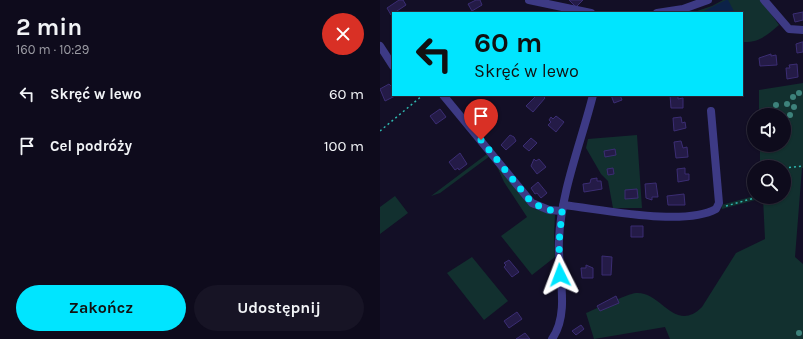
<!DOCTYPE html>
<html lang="pl">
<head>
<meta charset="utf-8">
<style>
  :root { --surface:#0e0b1c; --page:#171425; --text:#f1f3f6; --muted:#9b9ba3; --line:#2e2b3b; --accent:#00e5ff }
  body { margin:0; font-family:Karla,sans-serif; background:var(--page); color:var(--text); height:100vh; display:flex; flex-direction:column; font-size:15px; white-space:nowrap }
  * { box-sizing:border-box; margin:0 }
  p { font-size:13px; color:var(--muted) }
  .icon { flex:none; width:22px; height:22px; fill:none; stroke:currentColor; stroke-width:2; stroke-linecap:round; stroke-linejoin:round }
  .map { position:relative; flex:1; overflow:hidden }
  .drawer { display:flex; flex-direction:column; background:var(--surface); width:380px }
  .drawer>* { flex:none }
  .guide { position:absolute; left:12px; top:12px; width:351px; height:84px; border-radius:0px; box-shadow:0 1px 3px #0004,0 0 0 1px var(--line); background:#00e5ff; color:#111; overflow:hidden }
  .tools { position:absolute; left:367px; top:108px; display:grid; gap:8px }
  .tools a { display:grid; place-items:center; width:44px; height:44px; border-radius:50%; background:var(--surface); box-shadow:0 1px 3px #0004,0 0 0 1px var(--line); font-size:20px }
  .pin { position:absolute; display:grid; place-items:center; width:34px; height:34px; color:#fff; margin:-41px -17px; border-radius:50% 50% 50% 0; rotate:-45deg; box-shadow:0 0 4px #0007 }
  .pin .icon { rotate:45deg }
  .me { position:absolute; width:44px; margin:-22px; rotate:357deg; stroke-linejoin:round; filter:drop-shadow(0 0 3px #0008) }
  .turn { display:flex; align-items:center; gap:14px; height:84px; padding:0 16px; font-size:18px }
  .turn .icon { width:52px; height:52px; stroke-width:2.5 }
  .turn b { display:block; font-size:28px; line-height:34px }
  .round { display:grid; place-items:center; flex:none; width:42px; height:42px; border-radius:21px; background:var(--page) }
  .overview { display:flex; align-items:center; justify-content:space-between; height:68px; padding:0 16px }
  h1 { font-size:24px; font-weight:700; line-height:30px }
  .action { display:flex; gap:8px; margin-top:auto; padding:8px 16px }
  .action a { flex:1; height:46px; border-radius:24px; background:var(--accent); color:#111; font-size:16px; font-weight:700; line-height:46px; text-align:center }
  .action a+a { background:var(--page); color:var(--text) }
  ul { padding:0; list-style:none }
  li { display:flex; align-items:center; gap:12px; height:52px; padding:0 16px }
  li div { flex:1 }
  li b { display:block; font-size:15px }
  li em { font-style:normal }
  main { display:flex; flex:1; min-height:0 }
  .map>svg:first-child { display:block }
  .green { fill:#12302f }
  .water { fill:#0c2248 }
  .building { fill:#241b47; stroke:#3b2d73 }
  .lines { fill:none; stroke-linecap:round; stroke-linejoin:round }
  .path { stroke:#2fb8b0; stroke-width:1.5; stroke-dasharray:2 3; stroke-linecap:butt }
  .minor { stroke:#3d3a85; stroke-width:8 }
  .tree { fill:#3d827b }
  .route { stroke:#00e5ff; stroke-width:7; stroke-dasharray:0 12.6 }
</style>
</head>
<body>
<main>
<section class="drawer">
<div class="overview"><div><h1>2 min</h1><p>160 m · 10:29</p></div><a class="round" style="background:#d93025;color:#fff"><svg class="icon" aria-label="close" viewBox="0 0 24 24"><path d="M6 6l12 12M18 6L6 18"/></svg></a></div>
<ul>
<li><svg class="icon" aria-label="left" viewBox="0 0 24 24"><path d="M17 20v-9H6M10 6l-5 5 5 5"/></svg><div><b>Skręć w lewo</b></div><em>60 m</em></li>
<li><svg class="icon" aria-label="arrive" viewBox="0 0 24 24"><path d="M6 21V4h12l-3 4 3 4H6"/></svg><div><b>Cel podróży</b></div><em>100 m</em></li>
</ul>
<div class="action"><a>Zakończ</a><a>Udostępnij</a></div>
</section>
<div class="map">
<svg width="423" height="339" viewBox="0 0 423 339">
  <rect width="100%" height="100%" fill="#130f26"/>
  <path class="green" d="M343,0H381L399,25C387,35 379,43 362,42V13H311L332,6Z
    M423,83V168H422L415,257L423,264V339H290L285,327L214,339L206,313C216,309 247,294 256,293C281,291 295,334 322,307L356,253L385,239L383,198L342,209L341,205L374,196V197H404V167H380V145H404V115H379V90Z
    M257,135L262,208H233L228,181L221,174L206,148L208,139Z
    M107,154L110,156L60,193L51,196Z
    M114,160L155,209L175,215L174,235L175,257L152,275L121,236L147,217L124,182Z
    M15,196L28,213L0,234V207Z
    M92,257L128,301L104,320L67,273Z"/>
  <path class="water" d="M346,0H348L355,13H320Z"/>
  <path class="building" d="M19,0H23L26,5L11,15L7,8Z
    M96,0H100L102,5L92,11L88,4Z
    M189,0H203L196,7Z
    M423,12V20L415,22L413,14Z
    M422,42H423V52L417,53L416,44Z
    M391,54V56L396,55L397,65L380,66L379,58Z
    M417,64L418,77L407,79L406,68H410L409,65Z
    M9,84L13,88V95L15,96L5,101L0,89Z
    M157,95H162L165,98L153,112L146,106Z
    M231,95H240L242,100L234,103Z
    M290,95H298V99L303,98V108H291Z
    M104,105L110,113L101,120L95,112L97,111L96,109Z
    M60,109L66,117L56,124L50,116Z
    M176,116L184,122L176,132L168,125L171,122L169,120L171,117L173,119Z
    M301,117L302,123L305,122L306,128L294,131L293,118Z
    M130,135L134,137L136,141L126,150L121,145Z
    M151,138L157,143L149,151L143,146Z
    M301,141L303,148L307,147L308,157L296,158L294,142Z
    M235,149L236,155L225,157L224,151Z
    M80,153L87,164L79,170L78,168L75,170L69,162Z
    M154,159L156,161L159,159L166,167L157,174L151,166Z
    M233,168L234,174L228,175L227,169Z
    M305,168V174H309V180L298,182L297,169Z
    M217,178V181H221L222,189L204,192L203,184L210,183L211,179Z
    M158,182L167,193L161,198L157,193L155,194L151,188Z
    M276,183L278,197H272V200L266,198L265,184Z
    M257,189L258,198L245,199V190Z
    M304,194L305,205H288L287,196Z
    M251,226H263V237H251Z
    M222,256L232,257L231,275H222Z
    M129,260L139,272L132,277L124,267L126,265L124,263Z
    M206,265L213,268V278H202L201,268H206Z
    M236,296L239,303L220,311L217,306Z
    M137,312L142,319L129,328L124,321Z
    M201,325L204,329L196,335L192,331Z
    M145,333L150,339H136Z"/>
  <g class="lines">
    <path class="path" d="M0,131L43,95
      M404,168L423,166
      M346,206L378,197"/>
    <path class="minor" d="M149,0L211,13
      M384,0L409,29L423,30
      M277,13L303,9L328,0
      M0,46L13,66
      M63,95L152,203L169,210L182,211
      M183,205C221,209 303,227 336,209L339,203L331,111
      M172,339C191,312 177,271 179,240C181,191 201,143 213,95"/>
  </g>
  <g class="tree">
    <circle cx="419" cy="93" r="3"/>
    <circle cx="413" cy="97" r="3"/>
    <circle cx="407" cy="104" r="3"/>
    <circle cx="396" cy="105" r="3"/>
    <circle cx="414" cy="107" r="3"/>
    <circle cx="410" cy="115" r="3"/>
    <circle cx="419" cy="333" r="3"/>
  </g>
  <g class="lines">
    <path class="route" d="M101,140L152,203L169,210L182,211L179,243L180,275"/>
  </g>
</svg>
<div class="tools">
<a><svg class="icon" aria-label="sound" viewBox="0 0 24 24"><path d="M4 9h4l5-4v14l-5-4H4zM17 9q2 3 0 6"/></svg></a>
<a><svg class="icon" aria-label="search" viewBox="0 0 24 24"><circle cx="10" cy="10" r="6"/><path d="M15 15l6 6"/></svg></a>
</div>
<div class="pin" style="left:101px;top:140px;background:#d93025"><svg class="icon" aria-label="arrive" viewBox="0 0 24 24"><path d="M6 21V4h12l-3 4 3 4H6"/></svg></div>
<svg class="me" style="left:180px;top:275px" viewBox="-20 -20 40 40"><path d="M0-17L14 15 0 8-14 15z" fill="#00e5ff" stroke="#fff" stroke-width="4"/></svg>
<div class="guide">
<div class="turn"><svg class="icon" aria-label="left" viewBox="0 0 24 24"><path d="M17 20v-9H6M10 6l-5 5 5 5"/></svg><div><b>60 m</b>Skręć w lewo</div></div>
</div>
</div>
</main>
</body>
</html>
